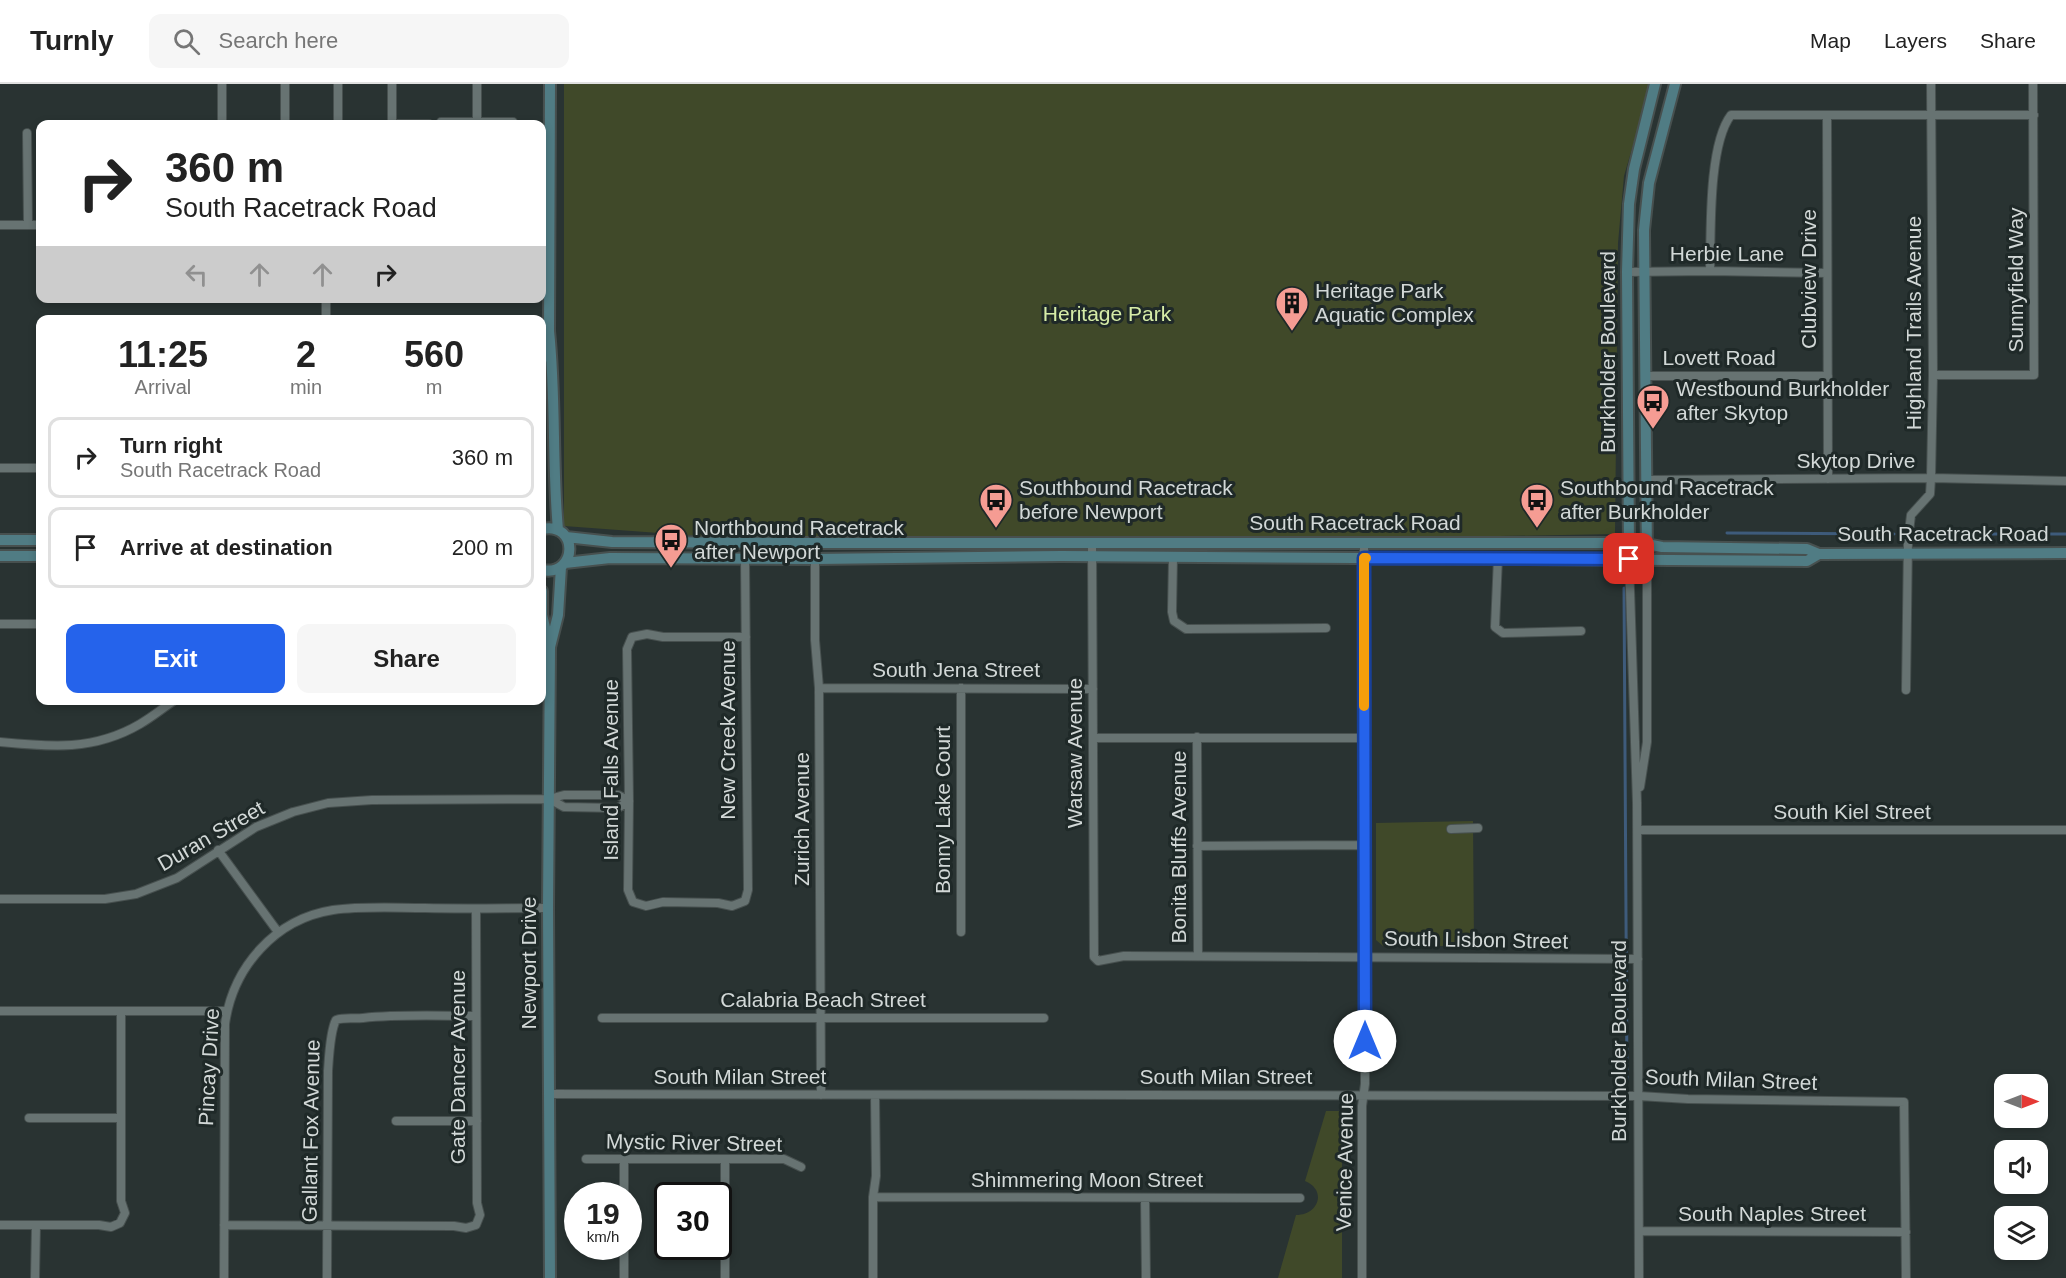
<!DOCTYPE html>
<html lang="en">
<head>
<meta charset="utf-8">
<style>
  :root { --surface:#fff; --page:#f6f6f6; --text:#222; --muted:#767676; --line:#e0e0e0; --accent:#2563eb }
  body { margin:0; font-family:Arial,sans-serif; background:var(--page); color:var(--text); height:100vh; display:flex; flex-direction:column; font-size:22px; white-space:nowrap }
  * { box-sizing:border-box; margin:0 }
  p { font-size:20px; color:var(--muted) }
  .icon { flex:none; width:33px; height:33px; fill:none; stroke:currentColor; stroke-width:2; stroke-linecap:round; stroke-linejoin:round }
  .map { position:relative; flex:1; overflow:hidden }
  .side { position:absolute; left:36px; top:231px; width:510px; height:390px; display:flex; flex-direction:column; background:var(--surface); border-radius:12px; box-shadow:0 3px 9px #0003 }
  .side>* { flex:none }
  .banner { position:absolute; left:36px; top:36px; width:510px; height:183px; border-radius:12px; box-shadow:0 3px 9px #0003; background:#fff; color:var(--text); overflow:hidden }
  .needle { width:39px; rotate:90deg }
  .controls { position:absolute; left:1994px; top:990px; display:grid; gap:12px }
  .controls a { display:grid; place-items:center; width:54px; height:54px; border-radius:12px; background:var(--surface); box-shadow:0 3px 9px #0003; font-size:30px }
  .speed { position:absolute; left:564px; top:1098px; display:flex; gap:12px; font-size:30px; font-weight:700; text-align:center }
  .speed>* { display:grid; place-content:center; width:78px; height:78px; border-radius:50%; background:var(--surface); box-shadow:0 3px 9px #0003; line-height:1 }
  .speed small { font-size:15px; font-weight:400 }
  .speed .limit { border:3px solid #111; border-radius:9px; background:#fff; color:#111 }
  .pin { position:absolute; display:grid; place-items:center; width:51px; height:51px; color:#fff; margin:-26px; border-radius:12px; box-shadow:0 3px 9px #0006 }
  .me { position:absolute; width:66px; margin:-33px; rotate:0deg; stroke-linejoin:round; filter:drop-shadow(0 0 4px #0008) }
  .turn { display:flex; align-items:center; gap:21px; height:126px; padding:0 30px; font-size:27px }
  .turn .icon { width:78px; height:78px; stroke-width:2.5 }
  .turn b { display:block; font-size:42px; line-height:51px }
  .lanes { display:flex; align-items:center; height:57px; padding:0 30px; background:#0003; justify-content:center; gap:30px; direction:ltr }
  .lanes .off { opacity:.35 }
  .eta { display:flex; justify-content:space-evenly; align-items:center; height:102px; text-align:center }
  .eta b { font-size:36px; font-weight:700; line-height:42px }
  .button { display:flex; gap:12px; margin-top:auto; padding:12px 30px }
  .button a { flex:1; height:69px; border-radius:12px; background:var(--accent); color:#fff; font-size:24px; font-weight:700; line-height:69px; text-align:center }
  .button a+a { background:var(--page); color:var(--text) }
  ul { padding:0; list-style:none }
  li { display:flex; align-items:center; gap:18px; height:81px; margin:0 12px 9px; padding:0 18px; border:3px solid var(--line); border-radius:12px }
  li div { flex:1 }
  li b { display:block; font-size:22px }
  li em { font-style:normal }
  header { display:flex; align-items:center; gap:36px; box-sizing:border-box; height:84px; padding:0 30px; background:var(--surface); border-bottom:2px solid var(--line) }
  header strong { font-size:28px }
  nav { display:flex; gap:33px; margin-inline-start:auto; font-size:21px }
  .search { width:420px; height:54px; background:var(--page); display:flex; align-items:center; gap:15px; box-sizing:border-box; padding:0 21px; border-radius:12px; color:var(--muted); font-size:22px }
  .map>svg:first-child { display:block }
  .green { fill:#404929 }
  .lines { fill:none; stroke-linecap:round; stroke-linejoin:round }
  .stream { stroke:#3e5b7b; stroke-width:3 }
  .street-casing { stroke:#47504f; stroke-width:10 }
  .secondary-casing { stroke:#47504f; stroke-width:14 }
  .street { stroke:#677372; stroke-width:8 }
  .secondary { stroke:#507c84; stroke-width:10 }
  .route-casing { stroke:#184099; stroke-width:15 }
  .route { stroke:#2563eb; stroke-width:10 }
  .slow { stroke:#f59e0b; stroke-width:10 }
  .labels { text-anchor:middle; stroke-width:6; stroke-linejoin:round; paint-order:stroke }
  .street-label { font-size:21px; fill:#d2d8d7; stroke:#1f2928 }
  .poi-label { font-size:21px; fill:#d2d8d7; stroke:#1f2928; text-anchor:start }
  .park-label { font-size:21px; fill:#d6eca7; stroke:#1f2928 }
</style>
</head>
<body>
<header>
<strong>Turnly</strong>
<div class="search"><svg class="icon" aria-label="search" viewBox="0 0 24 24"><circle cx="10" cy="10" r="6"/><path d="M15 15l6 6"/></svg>Search here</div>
<nav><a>Map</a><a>Layers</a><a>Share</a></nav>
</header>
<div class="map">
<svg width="2066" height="1194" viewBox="0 0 2066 1194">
  <rect width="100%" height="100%" fill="#293332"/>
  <path class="green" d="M564,0H1651L1624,92L1618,159L1615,450L1116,459H793L564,442Z
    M1473,737L1474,862H1383L1376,856V739Z
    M1326,1027H1342V1194H1278L1296,1131C1319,1131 1327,1106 1305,1097Z"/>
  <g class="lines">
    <path class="stream" d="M1727,449L1894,450
      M1925,450H2066
      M1624,504L1627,997"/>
    <g class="street-casing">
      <path id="street" d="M222,0V40
        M285,0V40
        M338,0V40
        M477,0V40
        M1827,31L1828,395
        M441,38H513
        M392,40V0
        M392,40H429
        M27,49L28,141
        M0,141H40
        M1710,187C1711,149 1708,61 1731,31H2034
        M1627,188L1710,187L1827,189
        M326,236V214
        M1933,291H2034L2033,0
        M1646,292H1828
        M0,384H40
        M1646,396L1931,394L2066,397
        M815,459V556L819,604L821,1011
        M1092,459L1094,873L1098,877L1124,872L1638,875
        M1173,473L1172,528L1174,537L1186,545L1326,544
        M745,474L748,806L745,817L732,822L718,819L663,818L646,822L633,818L628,806L629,717L627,565L632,553L647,550L663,553H746
        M1498,474L1495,543L1503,549L1581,547
        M1629,475L1637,719L1639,1194
        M0,540H40
        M819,604L1093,605
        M961,604V848
        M1906,606L1908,456L1911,431L1930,410L1931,394L1933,291L1931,0
        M1197,653L1198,872
        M1093,654H1364
        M0,658C51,663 94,667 140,640C152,633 163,624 175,616
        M1640,703L1647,658V475
        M549,715L564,723L618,724L629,717
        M1451,745L1478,744
        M1638,746H2066
        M1197,762L1364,761
        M218,766L278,848
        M0,815H105L136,810L177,794L256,743L293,728L328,719L372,716L549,715L564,711H618L629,717
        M0,927H227
        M602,934H1044
        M549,1010L1639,1012L1688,1015L1904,1018L1906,1194
        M29,1034H121
        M396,1037H477
        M586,1075H784L801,1083
        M624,1075V1112
        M873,1113L1300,1114
        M1145,1114L1146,1194
        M0,1141H99L111,1143L120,1139L125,1129L121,1117V927
        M224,1141L454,1142L466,1144L476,1141L480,1131L477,1119L476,825
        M1639,1147L1906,1148
        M624,1162V1194
        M35,1194L36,1141
        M224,1194L225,940C233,883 275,835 333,826C363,822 395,824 425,824C466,825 507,824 548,824
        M327,1194L328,987C329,973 330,947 336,936C345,933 353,935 363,934C401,930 439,932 476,932
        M725,1194V1075
        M873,1194V1113L876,1092L875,1011
        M1362,1194V1022L1365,1000L1364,458"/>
    </g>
    <g class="secondary-casing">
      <path id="secondary" d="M550,0L549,247C556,313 552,380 558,446
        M542,275L547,253
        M542,445C579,437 578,493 542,486
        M566,453L612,458L793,459H1611L1647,460L1662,463L1807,465L1819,470L2066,469
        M0,456H40
        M1629,466L1627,188L1629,120L1634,85L1655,0
        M0,472H40
        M1647,475L1644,146L1649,99L1675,0
        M565,479L610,474L815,475L1061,472L1807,477L1819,470
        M542,507V531L549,560
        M550,1194L548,824L550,563L558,531L561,483"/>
    </g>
    <use href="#street" class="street"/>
    <use href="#secondary" class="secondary"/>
  </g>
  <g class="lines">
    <g class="route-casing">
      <path id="route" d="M1365,957L1364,474L1629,475"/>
    </g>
    <use href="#route" class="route"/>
    <path class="slow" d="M1364,622V474H1366"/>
  </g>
  <defs>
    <g id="building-pin" transform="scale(1.725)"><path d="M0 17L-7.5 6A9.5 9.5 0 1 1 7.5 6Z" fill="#f59c93" stroke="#1f2928"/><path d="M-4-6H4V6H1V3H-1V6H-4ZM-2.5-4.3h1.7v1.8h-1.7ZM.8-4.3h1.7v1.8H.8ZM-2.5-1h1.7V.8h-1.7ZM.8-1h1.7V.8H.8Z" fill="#111"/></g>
    <g id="bus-pin" transform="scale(1.725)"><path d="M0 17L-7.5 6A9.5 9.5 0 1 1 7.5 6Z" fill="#f59c93" stroke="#1f2928"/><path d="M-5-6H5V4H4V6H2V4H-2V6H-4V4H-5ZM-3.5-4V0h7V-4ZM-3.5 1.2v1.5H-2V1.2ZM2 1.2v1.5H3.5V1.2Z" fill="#111"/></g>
  </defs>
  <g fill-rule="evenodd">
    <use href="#building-pin" x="1292" y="219"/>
    <use href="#bus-pin" x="1653" y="317"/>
    <use href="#bus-pin" x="996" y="416"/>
    <use href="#bus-pin" x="1537" y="416"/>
    <use href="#bus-pin" x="671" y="456"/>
  </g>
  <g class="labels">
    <g class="street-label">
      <text x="1727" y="177">Herbie Lane</text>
      <text transform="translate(1809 195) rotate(-90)" y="7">Clubview Drive</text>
      <text transform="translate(2016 196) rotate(-90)" y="7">Sunnyfield Way</text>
      <text transform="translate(1914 239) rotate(-90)" y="7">Highland Trails Avenue</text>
      <text transform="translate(1608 268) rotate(-90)" y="7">Burkholder Boulevard</text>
      <text x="1719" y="281">Lovett Road</text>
      <text x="1856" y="384">Skytop Drive</text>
      <text x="1355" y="446">South Racetrack Road</text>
      <text x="1943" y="457">South Racetrack Road</text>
      <text x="956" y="593">South Jena Street</text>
      <text transform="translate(728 646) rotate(-90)" y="7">New Creek Avenue</text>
      <text transform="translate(1075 669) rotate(-90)" y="7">Warsaw Avenue</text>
      <text transform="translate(611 686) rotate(-90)" y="7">Island Falls Avenue</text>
      <text transform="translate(943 726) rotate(-90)" y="7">Bonny Lake Court</text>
      <text x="1852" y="735">South Kiel Street</text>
      <text transform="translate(802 735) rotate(-90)" y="7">Zurich Avenue</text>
      <text transform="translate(211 752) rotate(-30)" y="7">Duran Street</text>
      <text transform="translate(1179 763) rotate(-90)" y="7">Bonita Bluffs Avenue</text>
      <text transform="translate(1476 856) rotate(1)" y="7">South Lisbon Street</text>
      <text transform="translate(529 879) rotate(-90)" y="7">Newport Drive</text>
      <text x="823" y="923">Calabria Beach Street</text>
      <text transform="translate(1619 957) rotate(-90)" y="7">Burkholder Boulevard</text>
      <text transform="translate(209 983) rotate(-87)" y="7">Pincay Drive</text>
      <text transform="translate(458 983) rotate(-90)" y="7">Gate Dancer Avenue</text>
      <text x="740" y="1000">South Milan Street</text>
      <text x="1226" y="1000">South Milan Street</text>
      <text transform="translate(1731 996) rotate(2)" y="7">South Milan Street</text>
      <text transform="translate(311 1047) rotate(-89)" y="7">Gallant Fox Avenue</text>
      <text transform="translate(694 1059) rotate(1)" y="7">Mystic River Street</text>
      <text transform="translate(1345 1078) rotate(-89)" y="7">Venice Avenue</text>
      <text x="1087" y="1103">Shimmering Moon Street</text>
      <text x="1772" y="1137">South Naples Street</text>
    </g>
    <g class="poi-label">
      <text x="1315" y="214">Heritage Park<tspan x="1315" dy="24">Aquatic Complex</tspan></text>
      <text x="1676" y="312">Westbound Burkholder<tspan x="1676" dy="24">after Skytop</tspan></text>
      <text x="1019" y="411">Southbound Racetrack<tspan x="1019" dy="24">before Newport</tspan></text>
      <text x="1560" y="411">Southbound Racetrack<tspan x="1560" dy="24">after Burkholder</tspan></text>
      <text x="694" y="451">Northbound Racetrack<tspan x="694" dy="24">after Newport</tspan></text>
    </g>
    <g class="park-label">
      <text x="1107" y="237">Heritage Park</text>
    </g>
  </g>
</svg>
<div class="controls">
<a><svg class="needle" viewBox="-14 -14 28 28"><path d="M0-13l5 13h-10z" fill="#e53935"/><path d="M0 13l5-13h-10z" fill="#767676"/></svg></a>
<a><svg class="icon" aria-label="sound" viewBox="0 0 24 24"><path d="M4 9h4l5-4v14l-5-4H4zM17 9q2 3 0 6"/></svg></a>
<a><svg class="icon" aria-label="layers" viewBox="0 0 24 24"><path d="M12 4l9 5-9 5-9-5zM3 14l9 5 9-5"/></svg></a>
</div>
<div class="speed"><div>19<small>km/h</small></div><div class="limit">30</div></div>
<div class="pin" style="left:1629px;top:475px;background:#d93025"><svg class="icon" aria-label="arrive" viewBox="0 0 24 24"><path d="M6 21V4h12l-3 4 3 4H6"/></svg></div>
<svg class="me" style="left:1365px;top:957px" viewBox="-20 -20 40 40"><circle r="19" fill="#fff"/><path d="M0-13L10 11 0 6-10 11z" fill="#2563eb"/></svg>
<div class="banner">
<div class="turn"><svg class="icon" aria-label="right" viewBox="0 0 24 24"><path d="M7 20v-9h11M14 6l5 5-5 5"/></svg><div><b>360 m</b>South Racetrack Road</div></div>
<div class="lanes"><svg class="icon off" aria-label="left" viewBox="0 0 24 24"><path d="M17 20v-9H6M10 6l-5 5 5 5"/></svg><svg class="icon off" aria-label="ahead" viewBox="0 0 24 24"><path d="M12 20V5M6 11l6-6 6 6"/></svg><svg class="icon off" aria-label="ahead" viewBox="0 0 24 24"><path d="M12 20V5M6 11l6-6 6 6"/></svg><svg class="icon" aria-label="right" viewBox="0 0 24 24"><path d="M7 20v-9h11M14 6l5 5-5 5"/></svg></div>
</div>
<section class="side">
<div class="eta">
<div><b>11:25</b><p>Arrival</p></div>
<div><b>2</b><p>min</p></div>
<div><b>560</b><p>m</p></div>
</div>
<ul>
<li><svg class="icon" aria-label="right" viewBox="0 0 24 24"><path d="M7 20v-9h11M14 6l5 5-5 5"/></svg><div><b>Turn right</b><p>South Racetrack Road</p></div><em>360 m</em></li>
<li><svg class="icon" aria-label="arrive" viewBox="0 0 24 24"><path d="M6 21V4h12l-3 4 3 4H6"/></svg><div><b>Arrive at destination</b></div><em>200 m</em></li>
</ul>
<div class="button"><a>Exit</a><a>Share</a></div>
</section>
</div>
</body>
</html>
